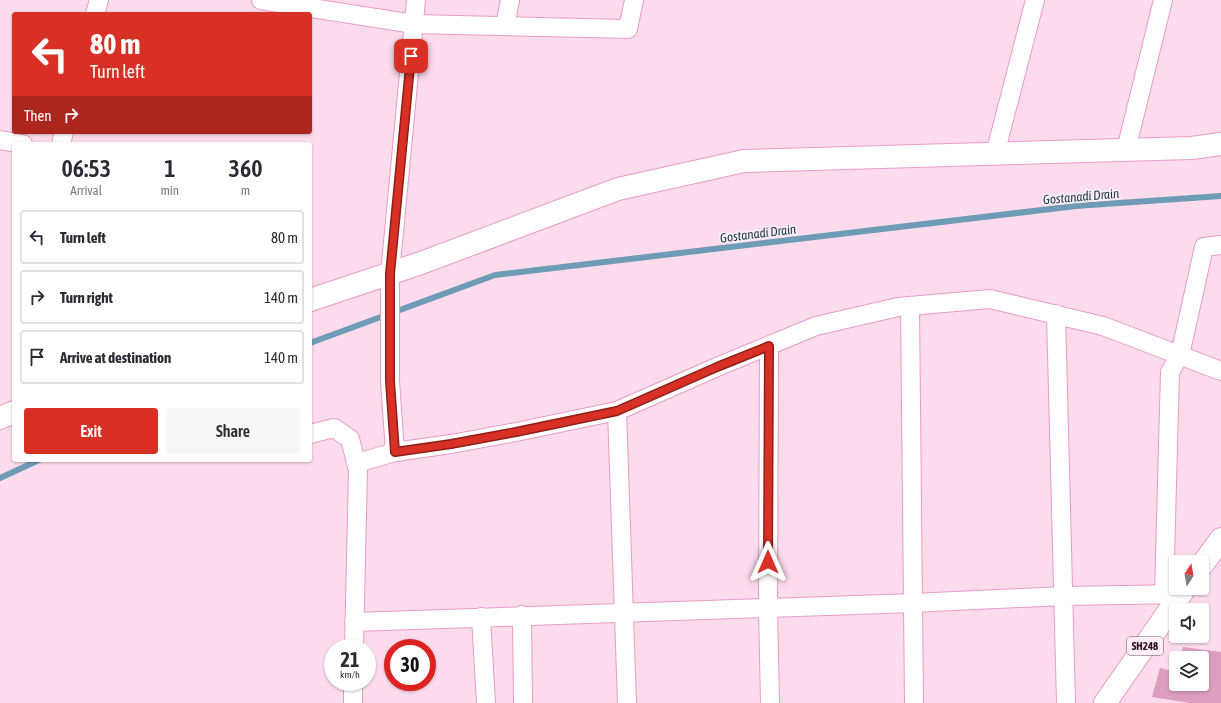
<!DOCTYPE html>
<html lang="en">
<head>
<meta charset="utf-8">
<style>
  :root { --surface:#fff; --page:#f7f7f7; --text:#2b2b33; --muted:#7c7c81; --line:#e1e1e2; --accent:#d93025 }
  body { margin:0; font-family:"Asap Condensed",sans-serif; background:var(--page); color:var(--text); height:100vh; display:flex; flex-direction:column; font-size:15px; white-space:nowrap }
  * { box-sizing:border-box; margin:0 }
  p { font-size:13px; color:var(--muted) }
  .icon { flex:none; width:22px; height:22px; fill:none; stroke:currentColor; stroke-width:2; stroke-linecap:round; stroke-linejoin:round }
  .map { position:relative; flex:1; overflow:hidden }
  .sheet { position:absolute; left:12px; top:142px; width:300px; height:320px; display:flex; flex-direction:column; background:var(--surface); border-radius:4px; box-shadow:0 1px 3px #0004 }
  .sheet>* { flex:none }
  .banner { position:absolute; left:12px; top:12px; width:300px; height:122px; border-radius:4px; box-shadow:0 1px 3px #0004; background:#d93025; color:#fff; overflow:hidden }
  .needle { width:26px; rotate:11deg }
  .fabs { position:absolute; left:1169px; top:555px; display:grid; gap:8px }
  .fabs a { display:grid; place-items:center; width:40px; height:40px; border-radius:4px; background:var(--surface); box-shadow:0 1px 3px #0004; font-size:20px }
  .speed { position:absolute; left:324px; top:639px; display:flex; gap:8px; font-size:20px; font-weight:700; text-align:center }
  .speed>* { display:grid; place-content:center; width:52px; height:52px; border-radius:50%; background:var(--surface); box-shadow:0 1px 3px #0004; line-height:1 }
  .speed small { font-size:10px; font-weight:400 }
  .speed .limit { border:6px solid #d22; background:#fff; color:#111 }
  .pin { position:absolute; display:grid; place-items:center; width:34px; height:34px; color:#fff; margin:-17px; border-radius:8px; box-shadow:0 2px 6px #0006 }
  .me { position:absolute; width:44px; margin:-22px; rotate:0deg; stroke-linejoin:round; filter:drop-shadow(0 0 3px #0008) }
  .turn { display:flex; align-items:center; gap:14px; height:84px; padding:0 12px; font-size:18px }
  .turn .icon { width:52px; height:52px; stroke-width:2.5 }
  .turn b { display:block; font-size:28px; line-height:34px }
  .then { display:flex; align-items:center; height:38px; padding:0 12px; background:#0003; gap:8px; font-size:15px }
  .eta { display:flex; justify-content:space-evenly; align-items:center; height:68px; text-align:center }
  .eta b { font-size:24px; font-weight:600; line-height:28px }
  .action { display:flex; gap:8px; margin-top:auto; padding:8px 12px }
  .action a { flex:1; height:46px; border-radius:4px; background:var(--accent); color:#fff; font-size:16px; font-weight:600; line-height:46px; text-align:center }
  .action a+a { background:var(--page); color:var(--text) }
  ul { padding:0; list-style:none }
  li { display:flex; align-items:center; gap:12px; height:54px; margin:0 8px 6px; padding:0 4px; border:2px solid var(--line); border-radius:4px }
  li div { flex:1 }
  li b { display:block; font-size:15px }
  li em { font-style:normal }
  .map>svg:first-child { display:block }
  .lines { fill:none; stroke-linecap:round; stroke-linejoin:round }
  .stream { stroke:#6e9cb7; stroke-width:6 }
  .building { fill:#dd9dbf }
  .street-casing { stroke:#e89bc4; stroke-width:20 }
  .secondary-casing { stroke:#e89bc4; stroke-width:24 }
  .primary-casing { stroke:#e89bc4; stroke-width:24 }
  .street { stroke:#fff; stroke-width:18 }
  .secondary { stroke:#fff; stroke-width:22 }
  .primary { stroke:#fff; stroke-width:22 }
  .route-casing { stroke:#8d1f18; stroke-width:10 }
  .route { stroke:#d93025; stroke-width:7 }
  .labels { text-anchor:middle; stroke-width:3.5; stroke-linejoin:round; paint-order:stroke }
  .shield { fill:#ffeef6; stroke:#6b5360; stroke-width:1 }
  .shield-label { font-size:11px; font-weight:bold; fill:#2c1020 }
  .water-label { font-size:13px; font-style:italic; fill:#163a47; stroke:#ffeef6 }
</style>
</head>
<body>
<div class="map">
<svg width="1221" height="703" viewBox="0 0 1221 703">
  <rect width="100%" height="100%" fill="#fcdbec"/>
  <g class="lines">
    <path class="stream" d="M310,343L495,275L1076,206L1221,196
      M0,478L39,460"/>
  </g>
  <path class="building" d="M1183,647L1221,652V703H1190L1152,697L1160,668L1176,672V684H1202V658H1180Z"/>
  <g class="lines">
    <g class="street-casing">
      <path id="street" d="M261,0L414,24L628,29L634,0
        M95,14L99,0
        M505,26L510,0
        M0,140L23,144
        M61,144L64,132
        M1126,150L1163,0
        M995,154L1035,0
        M910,306L914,703
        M1056,314L1066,703
        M769,346L768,608L770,703
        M617,411L627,703
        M310,434L334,428L350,439L358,470L354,648
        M395,452L390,381V274L416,0
        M357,463L395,452L451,444L516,432L617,411L717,367L816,326L898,307L990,299L1103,326L1221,371
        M1164,595L1170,372L1180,355L1204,247L1221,245
        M522,615L523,703
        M481,617L486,703
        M354,622L913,603L1063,596L1180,594
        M353,703V682"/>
    </g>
    <g class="secondary-casing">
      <path id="secondary" d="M310,300L421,263L618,189L744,161L1192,148L1221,144
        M0,418L14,412"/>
    </g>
    <g class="primary-casing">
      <path id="primary" d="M1202,565L1221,539
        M1105,703L1185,588"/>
    </g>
    <use href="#street" class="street"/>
    <use href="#secondary" class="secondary"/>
    <use href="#primary" class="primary"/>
  </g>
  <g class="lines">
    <g class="route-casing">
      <path id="route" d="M411,56L390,274V381L395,452L451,444L516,432L617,411L717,367L769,346L768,562"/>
    </g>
    <use href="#route" class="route"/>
  </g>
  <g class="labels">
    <rect class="shield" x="1127" y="637" width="36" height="18" rx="3"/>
    <g class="shield-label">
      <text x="1145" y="650">SH248</text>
    </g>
    <g class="water-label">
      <text transform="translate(1081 196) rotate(-5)" y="5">Gostanadi Drain</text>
      <text transform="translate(758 233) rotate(-7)" y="5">Gostanadi Drain</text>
    </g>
  </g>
</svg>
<div class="fabs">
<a><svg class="needle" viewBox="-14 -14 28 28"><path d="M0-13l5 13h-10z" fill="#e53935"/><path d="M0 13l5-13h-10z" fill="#7c7c81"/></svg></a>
<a><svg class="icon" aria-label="sound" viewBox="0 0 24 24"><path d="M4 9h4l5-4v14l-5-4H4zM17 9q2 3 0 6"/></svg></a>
<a><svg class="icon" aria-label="layers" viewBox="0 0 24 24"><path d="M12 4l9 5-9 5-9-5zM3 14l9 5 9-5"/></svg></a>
</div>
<div class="speed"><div>21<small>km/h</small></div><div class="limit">30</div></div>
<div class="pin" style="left:411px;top:56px;background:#d93025"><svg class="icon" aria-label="arrive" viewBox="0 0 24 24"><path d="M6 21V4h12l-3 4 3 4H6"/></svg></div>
<svg class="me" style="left:768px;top:562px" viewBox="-20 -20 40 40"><path d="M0-17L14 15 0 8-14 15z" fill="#d93025" stroke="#fff" stroke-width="4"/></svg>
<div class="banner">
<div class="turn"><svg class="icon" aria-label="left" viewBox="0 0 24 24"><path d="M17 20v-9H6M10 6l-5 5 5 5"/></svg><div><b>80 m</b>Turn left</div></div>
<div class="then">Then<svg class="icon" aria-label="right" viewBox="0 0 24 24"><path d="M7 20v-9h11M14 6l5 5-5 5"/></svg></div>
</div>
<section class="sheet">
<div class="eta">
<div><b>06:53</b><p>Arrival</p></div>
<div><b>1</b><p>min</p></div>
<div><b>360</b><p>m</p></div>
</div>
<ul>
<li><svg class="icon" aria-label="left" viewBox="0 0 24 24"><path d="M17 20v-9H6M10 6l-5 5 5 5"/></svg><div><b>Turn left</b></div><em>80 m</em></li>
<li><svg class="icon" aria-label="right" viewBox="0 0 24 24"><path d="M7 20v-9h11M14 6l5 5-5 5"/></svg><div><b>Turn right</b></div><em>140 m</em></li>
<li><svg class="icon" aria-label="arrive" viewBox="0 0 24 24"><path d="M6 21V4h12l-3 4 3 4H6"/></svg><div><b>Arrive at destination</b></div><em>140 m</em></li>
</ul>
<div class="action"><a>Exit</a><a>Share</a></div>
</section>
</div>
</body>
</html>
